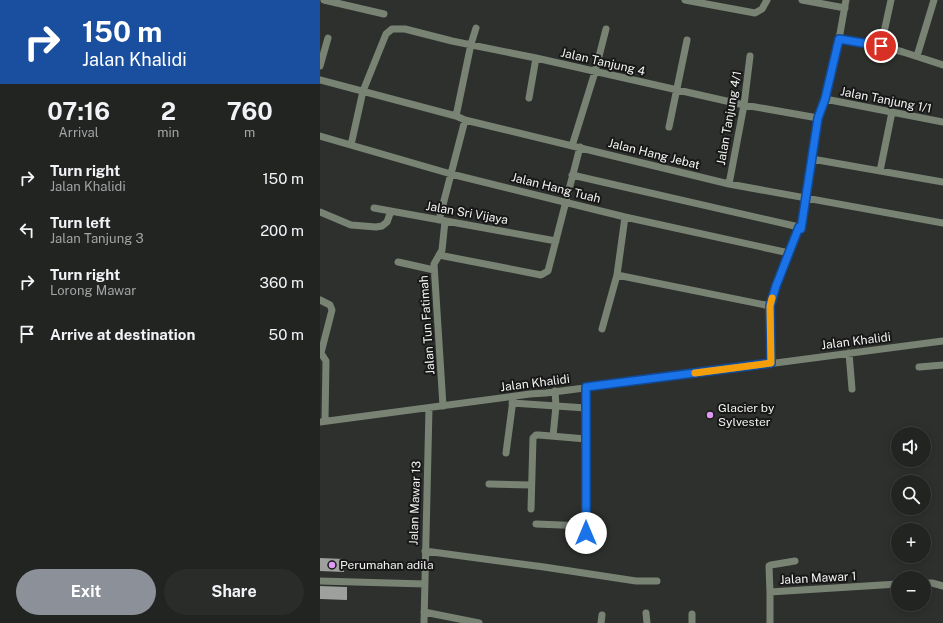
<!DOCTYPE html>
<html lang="en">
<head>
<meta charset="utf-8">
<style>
  :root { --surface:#222422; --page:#2a2c2a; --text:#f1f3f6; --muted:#a2a4a5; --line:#3f4140; --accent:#8c9099 }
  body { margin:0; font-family:"Public Sans",sans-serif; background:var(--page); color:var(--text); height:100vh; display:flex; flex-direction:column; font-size:15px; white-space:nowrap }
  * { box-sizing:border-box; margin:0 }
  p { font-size:13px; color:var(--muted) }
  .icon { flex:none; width:22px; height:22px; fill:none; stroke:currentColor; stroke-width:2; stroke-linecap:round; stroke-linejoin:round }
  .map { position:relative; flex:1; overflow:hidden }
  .sheet { display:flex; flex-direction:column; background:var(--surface); width:320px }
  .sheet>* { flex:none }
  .top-card { background:#1a4fa0; color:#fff; overflow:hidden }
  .fabs { position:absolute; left:571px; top:427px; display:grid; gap:8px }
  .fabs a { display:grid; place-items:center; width:40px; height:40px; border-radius:50%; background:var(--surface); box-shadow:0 2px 10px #0003,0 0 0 1px var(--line); font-size:20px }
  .pin { position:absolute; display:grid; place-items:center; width:34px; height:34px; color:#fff; margin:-17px; border:2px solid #fff; border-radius:50%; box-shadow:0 1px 4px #0007 }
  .me { position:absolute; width:44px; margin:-22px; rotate:0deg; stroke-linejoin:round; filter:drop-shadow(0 0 3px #0008) }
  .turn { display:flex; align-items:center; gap:14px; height:84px; padding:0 16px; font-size:18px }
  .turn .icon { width:52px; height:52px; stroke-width:2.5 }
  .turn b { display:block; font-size:28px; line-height:34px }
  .eta { display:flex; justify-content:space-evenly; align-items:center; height:68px; text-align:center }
  .eta b { font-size:24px; font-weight:700; line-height:28px }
  .cta { display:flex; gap:8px; margin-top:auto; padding:8px 16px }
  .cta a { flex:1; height:46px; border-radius:24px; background:var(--accent); color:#fff; font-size:16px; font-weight:700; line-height:46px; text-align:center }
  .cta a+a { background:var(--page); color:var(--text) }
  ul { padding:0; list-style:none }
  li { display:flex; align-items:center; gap:12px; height:52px; padding:0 16px }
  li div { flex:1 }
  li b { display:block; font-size:15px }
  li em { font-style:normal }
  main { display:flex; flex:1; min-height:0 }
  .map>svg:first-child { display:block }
  .building { fill:#9da09c }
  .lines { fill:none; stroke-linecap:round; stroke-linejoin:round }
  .street { stroke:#788374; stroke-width:7 }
  .route-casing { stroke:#114b97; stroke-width:10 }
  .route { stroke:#1a73e8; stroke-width:7 }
  .slow { stroke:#f59e0b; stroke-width:7 }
  .poi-dot { fill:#dd99f3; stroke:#171817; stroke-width:1.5 }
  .labels { text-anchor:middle; stroke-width:4; stroke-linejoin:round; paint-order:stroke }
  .street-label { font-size:12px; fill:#f2f4f2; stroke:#171817 }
  .poi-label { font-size:12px; fill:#f2f4f2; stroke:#171817; text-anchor:start }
</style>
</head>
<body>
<main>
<section class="sheet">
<div class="top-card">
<div class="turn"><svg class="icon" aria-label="right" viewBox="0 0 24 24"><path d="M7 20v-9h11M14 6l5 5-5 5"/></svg><div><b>150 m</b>Jalan Khalidi</div></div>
</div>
<div class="eta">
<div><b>07:16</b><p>Arrival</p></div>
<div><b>2</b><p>min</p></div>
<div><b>760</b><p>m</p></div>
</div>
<ul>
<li><svg class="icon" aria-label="right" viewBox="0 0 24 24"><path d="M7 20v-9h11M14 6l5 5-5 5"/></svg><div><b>Turn right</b><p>Jalan Khalidi</p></div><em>150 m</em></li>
<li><svg class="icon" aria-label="left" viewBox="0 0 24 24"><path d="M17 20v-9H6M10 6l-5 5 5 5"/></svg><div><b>Turn left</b><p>Jalan Tanjung 3</p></div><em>200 m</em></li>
<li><svg class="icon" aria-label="right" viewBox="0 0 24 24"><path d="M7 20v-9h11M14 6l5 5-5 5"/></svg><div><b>Turn right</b><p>Lorong Mawar</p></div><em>360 m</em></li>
<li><svg class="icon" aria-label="arrive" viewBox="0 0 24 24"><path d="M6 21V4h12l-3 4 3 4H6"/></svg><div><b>Arrive at destination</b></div><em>50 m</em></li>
</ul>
<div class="cta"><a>Exit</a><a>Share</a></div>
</section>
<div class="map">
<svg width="623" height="623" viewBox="0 0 623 623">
  <rect width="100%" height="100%" fill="#2e302d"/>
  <path class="building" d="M0,558L24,559V572L0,571Z
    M0,586L27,587V600L0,599Z"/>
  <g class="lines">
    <path class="street" d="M4,0L64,14
      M365,0L435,13L442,9L447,0
      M482,0L525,8
      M519,39L561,46L583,52L623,65
      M561,46L571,0
      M597,56L614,0
      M0,66L8,38
      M0,80L136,116L145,120L409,184L623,223
      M209,98L216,58
      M505,99L623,122
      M136,116L151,44L156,28
      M349,127L367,40
      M0,136L131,174L305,217L469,253
      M31,145L43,91L66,34L72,29H85L132,41L216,58L424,105L498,118
      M252,146L275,72L286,29
      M492,159L623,182
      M560,171L572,112
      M252,175L479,227
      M409,184L424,105L430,56
      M54,208L236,241
      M0,212L31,225L56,227L62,226L67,222L71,211
      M119,220L145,120
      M119,255L221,275L228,271L260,147
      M78,262L114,270
      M297,275L450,306
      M0,300L10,305L12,310L1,353L6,361L5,421
      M282,329L297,275L305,217
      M529,353L532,389
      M451,363L450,306L455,286L479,227L481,229L498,118L505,99L519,39L526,0
      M599,367L623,365
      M192,403L266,408
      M123,406L114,264L122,250L125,221
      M0,422L210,394L226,393L623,341
      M233,436L236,406L235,391
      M186,453L193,400
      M169,484L211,485
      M211,509L213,438L216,435H219L266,439
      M216,524L266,526
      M266,533V387
      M105,551L224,567L316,581H337
      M0,581L105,584
      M604,583H612L623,586
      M450,592L449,566L451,565L475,561
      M104,612L159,623
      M326,613L327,623
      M104,623L109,408
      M281,623L282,615
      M372,623V614
      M450,623V592L578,584"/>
  </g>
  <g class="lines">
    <g class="route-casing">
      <path id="route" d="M266,533V387L451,363L450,306L456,286L479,227L481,229L498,118L505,99L519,39L561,46"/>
    </g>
    <use href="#route" class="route"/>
    <path class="slow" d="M375,373L451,363L450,306L452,298"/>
  </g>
  <g class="poi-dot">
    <circle cx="390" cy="415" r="4"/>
    <circle cx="12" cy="565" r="4"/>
  </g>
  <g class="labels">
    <g class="street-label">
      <text transform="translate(283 62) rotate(13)" y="4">Jalan Tanjung 4</text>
      <text transform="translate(566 100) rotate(11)" y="4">Jalan Tanjung 1/1</text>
      <text transform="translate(409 118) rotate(-80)" y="4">Jalan Tanjung 4/1</text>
      <text transform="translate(334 154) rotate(14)" y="4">Jalan Hang Jebat</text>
      <text transform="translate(236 188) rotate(14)" y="4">Jalan Hang Tuah</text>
      <text transform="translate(147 213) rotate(10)" y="4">Jalan Sri Vijaya</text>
      <text transform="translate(107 325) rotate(-94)" y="4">Jalan Tun Fatimah</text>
      <text transform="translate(536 341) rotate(-7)" y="4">Jalan Khalidi</text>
      <text transform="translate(215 383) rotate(-7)" y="4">Jalan Khalidi</text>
      <text transform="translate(95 503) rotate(-88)" y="4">Jalan Mawar 13</text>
      <text transform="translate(498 578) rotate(-3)" y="4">Jalan Mawar 1</text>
    </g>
    <g class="poi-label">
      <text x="398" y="412">Glacier by<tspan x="398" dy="14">Sylvester</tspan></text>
      <text x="20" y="569">Perumahan adila</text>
    </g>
  </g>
</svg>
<div class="fabs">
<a><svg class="icon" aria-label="sound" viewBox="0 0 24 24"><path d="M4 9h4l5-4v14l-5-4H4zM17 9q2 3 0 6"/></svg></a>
<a><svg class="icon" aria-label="search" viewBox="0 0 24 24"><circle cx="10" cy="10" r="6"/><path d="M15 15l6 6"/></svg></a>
<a>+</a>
<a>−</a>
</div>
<div class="pin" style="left:561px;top:46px;background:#d93025"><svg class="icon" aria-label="arrive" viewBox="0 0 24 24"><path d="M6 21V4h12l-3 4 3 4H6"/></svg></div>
<svg class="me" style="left:266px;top:533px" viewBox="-20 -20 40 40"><circle r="19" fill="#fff"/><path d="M0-13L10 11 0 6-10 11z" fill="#1a73e8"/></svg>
</div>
</main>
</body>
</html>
